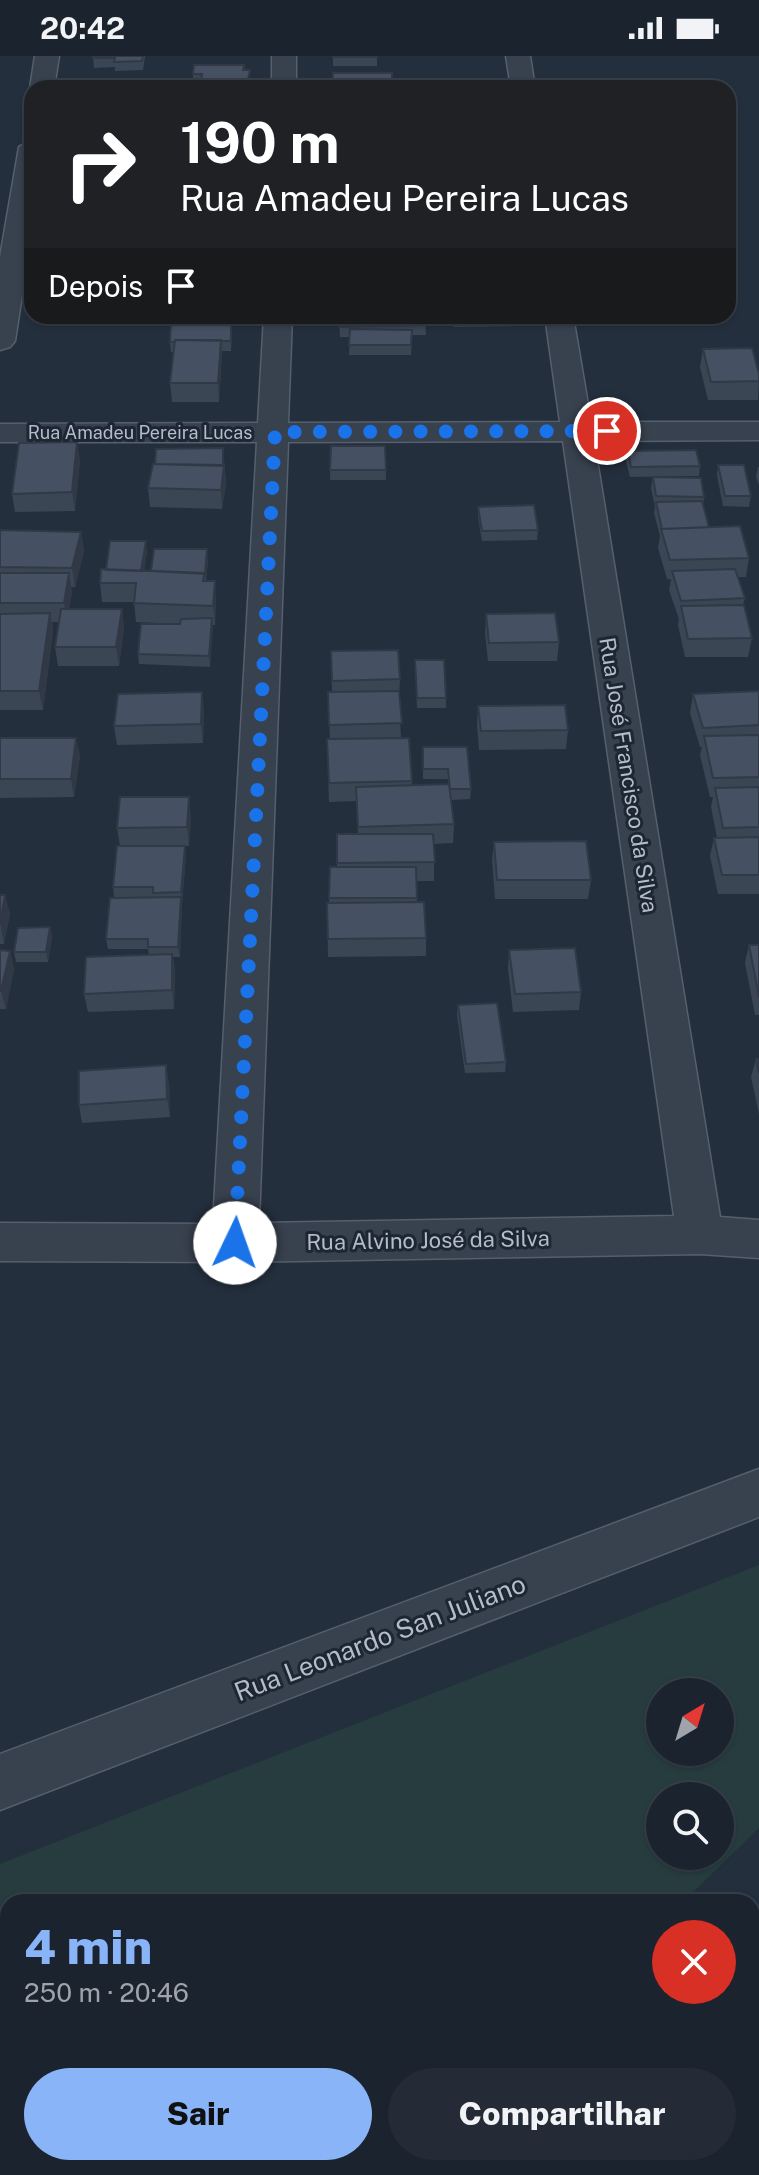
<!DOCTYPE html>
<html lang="pt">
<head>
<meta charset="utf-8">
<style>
  :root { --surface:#1b232e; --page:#242b36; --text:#f1f3f6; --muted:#a0a4aa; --line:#39404a; --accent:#8ab4f8 }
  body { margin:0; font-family:"Public Sans",sans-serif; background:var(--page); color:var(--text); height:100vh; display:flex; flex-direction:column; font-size:30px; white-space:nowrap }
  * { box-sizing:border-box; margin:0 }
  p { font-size:26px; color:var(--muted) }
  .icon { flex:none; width:44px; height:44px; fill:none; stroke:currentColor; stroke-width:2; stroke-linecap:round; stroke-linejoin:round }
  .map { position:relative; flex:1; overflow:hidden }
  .panel { position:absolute; left:0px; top:1838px; width:760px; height:282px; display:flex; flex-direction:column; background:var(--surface); border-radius:24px 24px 0 0; box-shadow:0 2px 6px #0004,0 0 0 2px var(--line) }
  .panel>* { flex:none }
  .top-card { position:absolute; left:24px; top:24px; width:712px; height:244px; border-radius:24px; box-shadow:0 2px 6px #0004,0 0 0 2px var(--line); background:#202124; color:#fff; overflow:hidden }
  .needle { width:52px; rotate:38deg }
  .tools { position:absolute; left:646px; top:1622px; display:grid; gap:16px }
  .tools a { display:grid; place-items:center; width:88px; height:88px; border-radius:50%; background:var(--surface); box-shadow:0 2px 6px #0004,0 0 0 2px var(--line); font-size:40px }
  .pin { position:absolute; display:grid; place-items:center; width:68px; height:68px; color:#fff; margin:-34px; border:4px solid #fff; border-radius:50%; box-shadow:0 2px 8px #0007 }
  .me { position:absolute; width:88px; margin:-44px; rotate:3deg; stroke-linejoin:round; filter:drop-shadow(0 0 6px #0008) }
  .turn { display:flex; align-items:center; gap:28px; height:168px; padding:0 24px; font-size:36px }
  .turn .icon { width:104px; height:104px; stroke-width:2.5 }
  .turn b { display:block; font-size:56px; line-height:68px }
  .then { display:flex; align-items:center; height:76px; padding:0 24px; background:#0003; gap:16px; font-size:30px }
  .round { display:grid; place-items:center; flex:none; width:84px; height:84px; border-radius:42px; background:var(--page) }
  .overview { display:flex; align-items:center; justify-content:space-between; height:136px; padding:0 24px }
  h1 { font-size:48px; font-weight:800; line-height:60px; color:var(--accent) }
  .action { display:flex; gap:16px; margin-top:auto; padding:16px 24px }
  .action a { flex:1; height:92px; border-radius:48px; background:var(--accent); color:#111; font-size:32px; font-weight:800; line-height:92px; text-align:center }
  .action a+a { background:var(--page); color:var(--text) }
  .status { display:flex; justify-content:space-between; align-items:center; height:56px; padding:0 40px; background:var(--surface); direction:ltr }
  .status svg { height:22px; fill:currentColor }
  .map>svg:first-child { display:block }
  .green { fill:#263c3f; fill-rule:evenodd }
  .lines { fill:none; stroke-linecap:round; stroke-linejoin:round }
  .minor-casing { stroke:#565f6c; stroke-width:3 }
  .minor { fill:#38414e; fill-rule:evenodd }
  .wall { fill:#3b4654 }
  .shaded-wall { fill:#303945 }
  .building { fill:#455162; stroke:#303945; stroke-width:2 }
  .route { stroke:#1a73e8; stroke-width:14; stroke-dasharray:0 25.2 }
  .labels { text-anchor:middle; stroke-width:6; stroke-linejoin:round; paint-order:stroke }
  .far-street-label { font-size:18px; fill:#b4bcc9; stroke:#1d2633 }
  .street-label { font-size:22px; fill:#b4bcc9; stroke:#1d2633 }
  .near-street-label { font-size:26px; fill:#b4bcc9; stroke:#1d2633 }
</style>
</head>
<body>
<div class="status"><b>20:42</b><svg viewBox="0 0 49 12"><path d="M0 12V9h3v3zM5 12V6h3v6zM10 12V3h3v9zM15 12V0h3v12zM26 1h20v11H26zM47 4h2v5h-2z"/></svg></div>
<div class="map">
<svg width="759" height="2119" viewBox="0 0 759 2119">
  <rect width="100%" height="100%" fill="#242f3e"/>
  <path class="green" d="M759,1509V1772L683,1846H8V2112H411L404,2119H0V1808ZM660,1636H720V1696H660ZM660,1740H720V1800H660Z
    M759,1967V2119H619L626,2112H752V1974Z"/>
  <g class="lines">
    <g class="minor-casing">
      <path id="minor" d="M35,0H59L54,32H32V35L30,32Z
        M272,0H296V32H272Z
        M506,0H530L535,32H511Z
        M32,83V173L15,285L10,291L0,294V201L19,91Z
        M264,260H292L288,367L560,366L545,260H573L591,366H759V384L594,385L720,1161L759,1164V1202L700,1198L235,1206L0,1205V1167L213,1168L257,386H0V368L258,367ZM563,385L674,1160L259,1167L288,386Z
        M759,1413V1461L0,1754V1698Z"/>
    </g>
    <use href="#minor" class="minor"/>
  </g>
  <path class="wall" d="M93,0H145L143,14L115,15V11L94,12Z
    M333,0H377V10H333Z
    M244,9L245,14L250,24L249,32H202L201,27H193V18Z
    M359,260H425L426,279H412L411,299H349L350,281H340L339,262H365Z
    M452,260H519V270L454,271Z
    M232,274L231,295H222L219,346H172L170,327L173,296H171L170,286Z
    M703,293L759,318L758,344H708L700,311Z
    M331,390H385L386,424H330Z
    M223,392L226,428L222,453L150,451L148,432Z
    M628,395L700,410L699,420L630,421L626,405Z
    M80,404L75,455L15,456L12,438Z
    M718,409L751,440L749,451L723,450L717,419Z
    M758,411H759V429L756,421Z
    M653,421L704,441L703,450L709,471L749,502L746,521H738L745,542L743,549L752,582L748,601H685L678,569L679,563L669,534L671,523H667L658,492L660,480L654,457L655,451L651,432Z
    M478,451L538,474L537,484L482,485L478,461Z
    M0,474L81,476L84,495L75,531H71L72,536L69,553H122L124,572L119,610H58L55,591L59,566H52L53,576L43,654H0Z
    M147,495L144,515H151L208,503L206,525L216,544L215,569H212L210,611L139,608L138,598L180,568L136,566L134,546H102L100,527L106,514Z
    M486,558L559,586L557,605H488L485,577Z
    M331,595L400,623L399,642L401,682H409L412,729L448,728V723H423V691L471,733L470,743L451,744L454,768L453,787L434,788V825H416L417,846L426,882V900L328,901L327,847H329L330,811H337V778H358L356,745L329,746L327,683H330L328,636H332Z
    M415,604L446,642V652H417Z
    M759,635V838H718L710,800L714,782H717L711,751L713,741H710L700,699L702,691H700L690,657L693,638Z
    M478,650L568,674L566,693L479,694L477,668Z
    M204,655L203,687L117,689L114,670Z
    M0,682L80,700L74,741L0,742Z
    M191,760L189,790H185L186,800L182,847L180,901H173L175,916L174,953L88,956L84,938L149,899L148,893H108L106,883L114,841L113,831L120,790L117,772Z
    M494,786L591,824L588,843H495L492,804Z
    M0,839L10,857L4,888H0Z
    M50,871L52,881L48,906H16L14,896Z
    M749,889H759V959H755L745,907Z
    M0,894L10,895L14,913L6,953H0Z
    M509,894L581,936L579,954L513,956L508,913Z
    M458,949L506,1006L505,1016L465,1017L457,959Z
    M756,1003H759V1058L751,1021Z
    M169,1027L170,1061L82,1067L79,1049Z"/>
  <path class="shaded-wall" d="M221,284L222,302L219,346L218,327Z
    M77,386L80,404L75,455L72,436Z
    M223,392L224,414V410L226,428L222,453L221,434Z
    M81,476L84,495L75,531L72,512Z
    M146,485L147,495L142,530L141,519Z
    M207,493L208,503L206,528L205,518Z
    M69,517L72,536L67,566L64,547Z
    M215,525L216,544L215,569L213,550Z
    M122,553L124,572L119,610L116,591Z
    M50,557L53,576L43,654L39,635Z
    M212,562L213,573L210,611L209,600Z
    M202,636L204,655L203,687L201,668Z
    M76,682L80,700L74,741L71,723Z
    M189,741L191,760L189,790L187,771Z
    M185,790L186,800L182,847L181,836Z
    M5,839L10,857L4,888L0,867Z
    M181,841L182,851L180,901L178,891Z
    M50,871L52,881L48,906L46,896Z
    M10,895L14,913L6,953L1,935Z
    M172,898L175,916L174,953L172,934Z
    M166,1009L169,1027L170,1061L167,1043Z"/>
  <path class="building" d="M93,0H143L142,5L114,6L115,2H93Z
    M333,0H377V1H333Z
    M194,9H244L243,14H250L248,24H201L202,18H193Z
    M333,17H392V32H332Z
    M366,260H425L426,269L339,271V262H366Z
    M454,260H519L454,261Z
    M231,265V285L175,284L174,286H170L171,266Z
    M350,273L412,274L411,289H349Z
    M175,284H221L218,327H170Z
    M752,292L759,318V325L711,326L703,293Z
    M77,386L72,436L12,438L19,387Z
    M331,390H385L386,414H330Z
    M223,392V409L155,408L156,393Z
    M696,394L700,410L631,411L628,395Z
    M153,408L224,410L221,434L148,432Z
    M718,409H744L751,440H725Z
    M653,421L701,422L704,441L656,440Z
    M702,445L709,471L662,473L656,446Z
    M534,449L538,474L482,475L478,451Z
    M740,470L749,502L670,504L661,473Z
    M0,474L81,476L72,512L0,511Z
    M110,485H146L141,515L106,514Z
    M154,493H207L205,518L151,515Z
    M101,513L204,517L203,525H215L213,550L134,547L136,527H100Z
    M735,513L745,542L681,545L672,515Z
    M0,517H69L64,547H0Z
    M744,549L752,582L688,583L681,550Z
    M61,553H122L116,591H55Z
    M50,557L39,635H0V558Z
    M555,557L559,586L489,587L486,558Z
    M212,562L209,600L138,598L141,568H180L181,563Z
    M398,594L400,623L332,625L331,595Z
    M415,604H444L446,642H417Z
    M399,635L402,667L329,669L328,636Z
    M759,635V669L703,672L693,638Z
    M202,636L201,668L114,670L118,638Z
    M565,649L568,674L481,675L478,650Z
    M759,679V721L713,722L704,680Z
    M0,682H76L71,723H0Z
    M409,682L412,725L329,727L327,683Z
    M423,691H467L471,733H450L448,713H423Z
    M449,728L454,768L358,771L356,731Z
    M759,731V771L723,772L715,732Z
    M120,741H189L187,771L117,772Z
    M337,778H433L435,806L337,807Z
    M759,781V819H722L714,782Z
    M586,785L591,824H497L494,786Z
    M117,790H185L181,836L153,837V831H113Z
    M330,811H416L417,842H329Z
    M0,839H5L0,867Z
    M181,841L178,891H148V883H106L110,842Z
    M424,846L426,882L328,883L327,847Z
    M50,871L46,896H14L18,872Z
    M749,889H759V941Z
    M575,892L581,936L515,938L509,894Z
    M0,894L10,895L1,935H0Z
    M172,898V934L84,938L86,901Z
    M497,947L506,1006L466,1008L458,949Z
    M756,1003H759V1017Z
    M166,1009L167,1043L79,1049V1015Z"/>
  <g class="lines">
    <path class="route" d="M235,1187L275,376L607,375"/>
  </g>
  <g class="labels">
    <g class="far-street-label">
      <text x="140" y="383">Rua Amadeu Pereira Lucas</text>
    </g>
    <g class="street-label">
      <text transform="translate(629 719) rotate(81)" y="8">Rua José Francisco da Silva</text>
      <text transform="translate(428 1184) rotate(-1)" y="8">Rua Alvino José da Silva</text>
    </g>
    <g class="near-street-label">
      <text transform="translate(380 1582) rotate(-21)" y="9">Rua Leonardo San Juliano</text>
    </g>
  </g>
</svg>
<div class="tools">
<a><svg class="needle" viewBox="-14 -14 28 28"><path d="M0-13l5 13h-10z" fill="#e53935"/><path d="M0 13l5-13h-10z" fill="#a0a4aa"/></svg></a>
<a><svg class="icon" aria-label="search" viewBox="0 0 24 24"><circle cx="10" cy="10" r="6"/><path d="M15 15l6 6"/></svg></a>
</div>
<div class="pin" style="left:607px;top:375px;background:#d93025"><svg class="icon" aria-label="arrive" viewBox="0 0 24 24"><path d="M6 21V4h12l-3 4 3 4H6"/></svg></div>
<svg class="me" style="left:235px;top:1187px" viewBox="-20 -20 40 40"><circle r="19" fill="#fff"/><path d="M0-13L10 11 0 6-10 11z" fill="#1a73e8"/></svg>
<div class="top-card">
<div class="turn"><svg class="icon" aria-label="right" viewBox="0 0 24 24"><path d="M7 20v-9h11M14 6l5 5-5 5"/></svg><div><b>190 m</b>Rua Amadeu Pereira Lucas</div></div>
<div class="then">Depois<svg class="icon" aria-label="arrive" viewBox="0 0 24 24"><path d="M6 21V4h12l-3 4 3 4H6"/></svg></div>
</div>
<section class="panel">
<div class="overview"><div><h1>4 min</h1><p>250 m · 20:46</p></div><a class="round" style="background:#d93025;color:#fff"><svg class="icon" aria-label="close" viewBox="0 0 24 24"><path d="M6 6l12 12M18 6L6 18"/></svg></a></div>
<div class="action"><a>Sair</a><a>Compartilhar</a></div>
</section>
</div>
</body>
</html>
